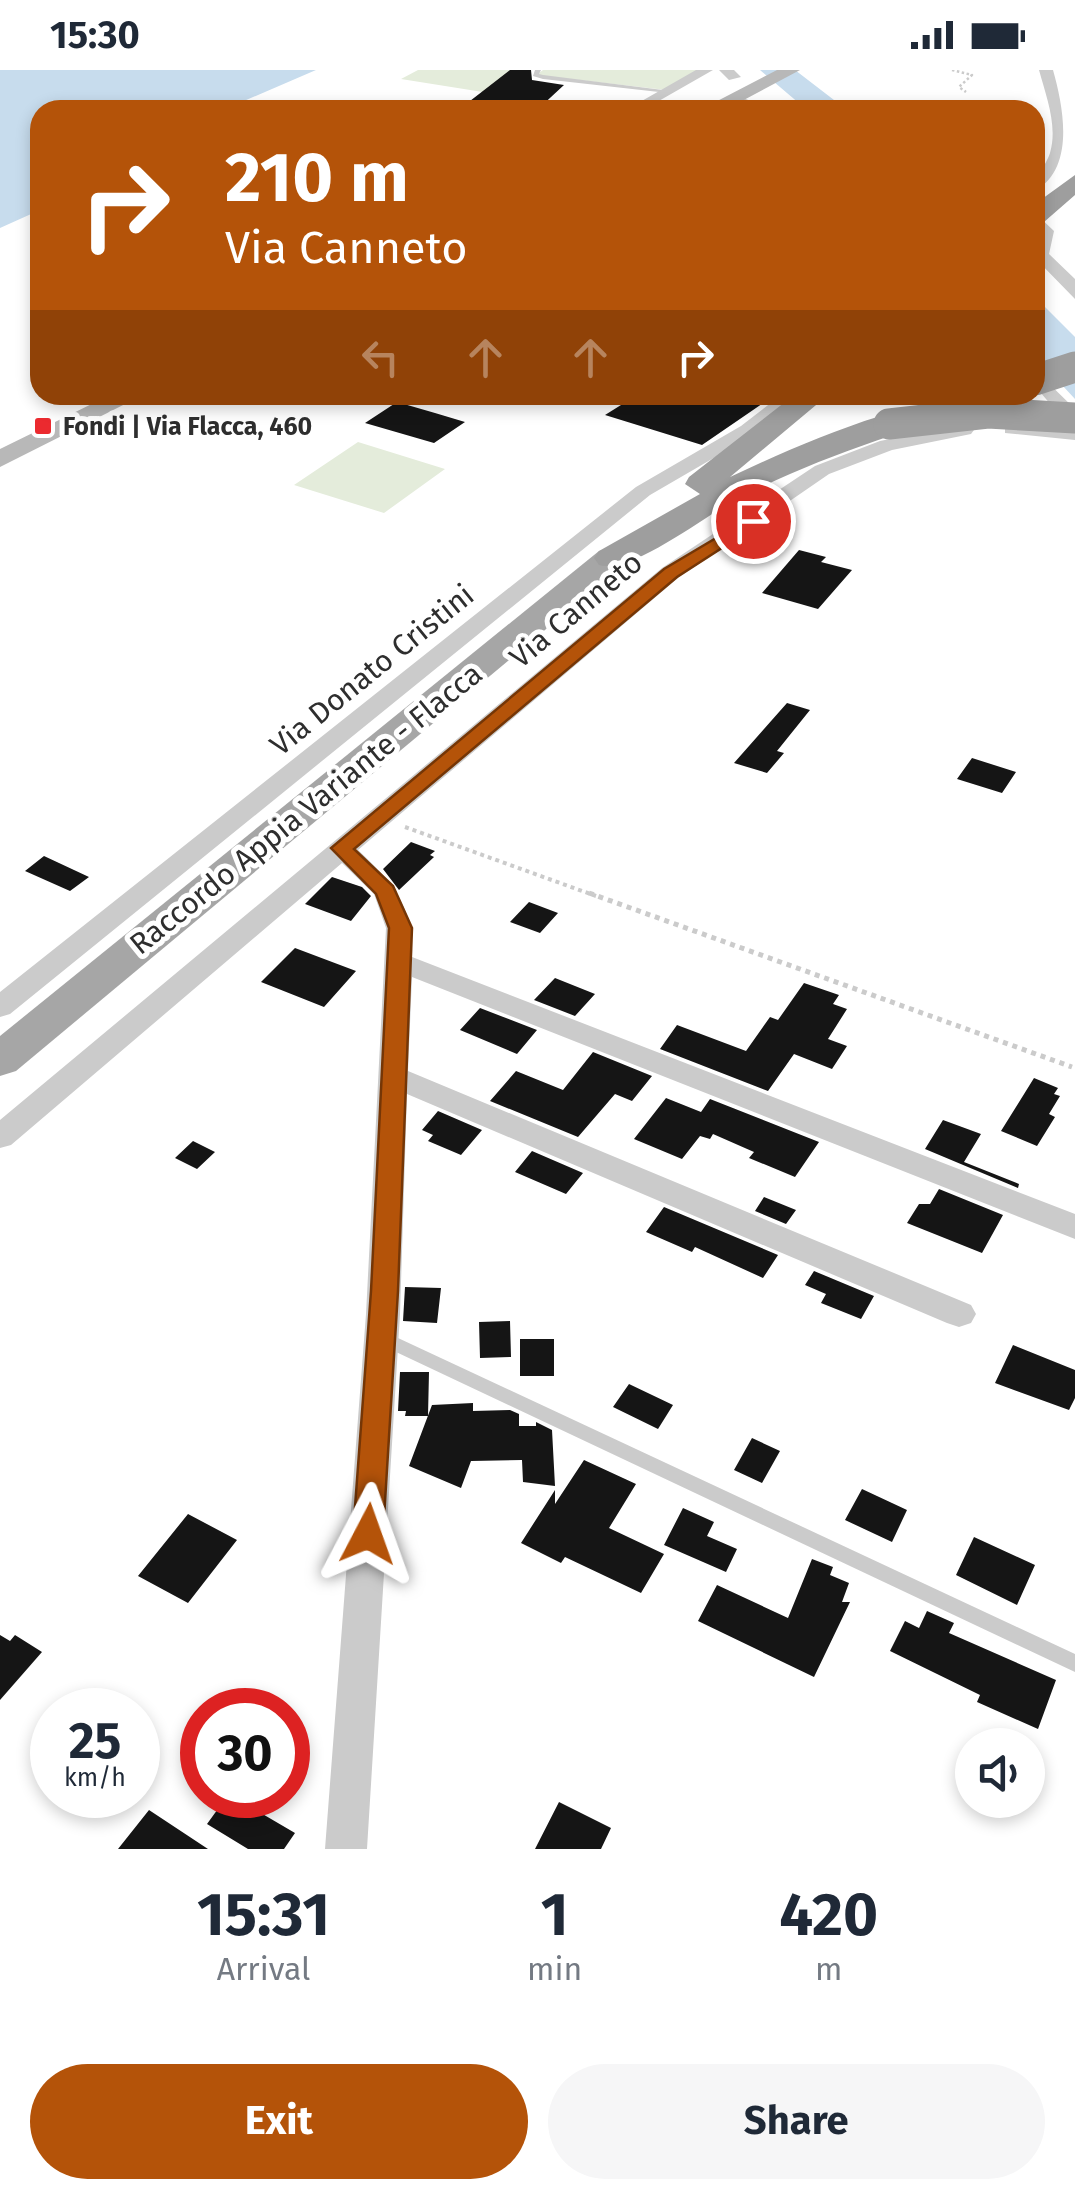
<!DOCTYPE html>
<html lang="en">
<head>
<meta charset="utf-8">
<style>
  :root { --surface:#fff; --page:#f6f6f7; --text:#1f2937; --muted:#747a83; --accent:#b45309 }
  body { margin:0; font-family:"Fira Sans",sans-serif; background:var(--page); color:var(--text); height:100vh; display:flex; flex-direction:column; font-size:38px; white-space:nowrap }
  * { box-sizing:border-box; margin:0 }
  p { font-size:32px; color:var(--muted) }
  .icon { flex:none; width:55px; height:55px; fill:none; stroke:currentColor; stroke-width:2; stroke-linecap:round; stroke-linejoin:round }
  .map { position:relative; height:1779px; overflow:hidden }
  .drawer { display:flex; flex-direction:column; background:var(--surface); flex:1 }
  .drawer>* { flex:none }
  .top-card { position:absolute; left:30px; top:30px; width:1015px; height:305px; border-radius:30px; box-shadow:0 5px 15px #0003; background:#b45309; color:#fff; overflow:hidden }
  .tools { position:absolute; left:955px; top:1658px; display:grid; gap:20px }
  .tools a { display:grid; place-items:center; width:90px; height:90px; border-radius:50%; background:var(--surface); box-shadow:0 5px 15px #0003; font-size:50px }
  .speed { position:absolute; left:30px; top:1618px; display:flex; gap:20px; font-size:50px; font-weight:700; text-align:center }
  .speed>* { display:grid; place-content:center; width:130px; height:130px; border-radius:50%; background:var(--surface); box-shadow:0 5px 15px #0003; line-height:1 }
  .speed small { font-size:25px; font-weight:400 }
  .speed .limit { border:15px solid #d22; background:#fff; color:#111 }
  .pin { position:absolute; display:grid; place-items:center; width:85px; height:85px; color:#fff; margin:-42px; border:5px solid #fff; border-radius:50%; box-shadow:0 2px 10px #0007 }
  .me { position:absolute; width:110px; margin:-55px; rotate:4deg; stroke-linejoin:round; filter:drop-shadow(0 0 8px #0008) }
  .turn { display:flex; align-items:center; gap:35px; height:210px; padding:0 30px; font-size:45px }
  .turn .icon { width:130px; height:130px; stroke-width:2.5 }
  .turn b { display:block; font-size:70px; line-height:85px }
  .lanes { display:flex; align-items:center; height:95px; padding:0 30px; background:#0003; justify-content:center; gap:50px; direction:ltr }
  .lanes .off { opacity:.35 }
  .eta { display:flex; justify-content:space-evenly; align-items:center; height:170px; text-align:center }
  .eta b { font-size:60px; font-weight:700; line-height:70px }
  .button { display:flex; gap:20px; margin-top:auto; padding:20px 30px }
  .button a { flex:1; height:115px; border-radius:60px; background:var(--accent); color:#fff; font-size:40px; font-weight:700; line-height:115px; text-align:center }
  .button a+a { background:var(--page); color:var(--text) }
  .status { display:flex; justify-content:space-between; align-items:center; height:70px; padding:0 50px; background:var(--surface); direction:ltr }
  .status svg { height:28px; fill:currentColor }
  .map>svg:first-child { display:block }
  .green { fill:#e4ecdb }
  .water { fill:#c7dced }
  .building { fill:#151515 }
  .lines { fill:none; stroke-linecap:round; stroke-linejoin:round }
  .path-far2 { stroke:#cbcbcb; stroke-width:2.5; stroke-dasharray:2.5 2.5; stroke-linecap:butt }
  .path-far1 { stroke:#cbcbcb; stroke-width:4; stroke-dasharray:4 4; stroke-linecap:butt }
  .path { stroke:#cbcbcb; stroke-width:5; stroke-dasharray:5 5; stroke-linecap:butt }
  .service { fill:#cbcbcb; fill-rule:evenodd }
  .minor { fill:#cbcbcb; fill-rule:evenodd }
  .secondary { fill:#b8b8b8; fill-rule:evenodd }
  .primary { fill:#a6a6a6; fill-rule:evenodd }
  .trunk { fill:#9e9e9e; fill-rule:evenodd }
  .trunk-bridge { stroke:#9e9e9e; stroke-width:31 }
  .route { fill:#b45309; stroke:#753606; stroke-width:2.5 }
  .poi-dot { fill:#eb2a2f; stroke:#fff; stroke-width:4 }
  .labels { text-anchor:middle; stroke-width:10; stroke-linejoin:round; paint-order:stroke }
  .far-poi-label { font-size:25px; font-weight:bold; fill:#2e2e2e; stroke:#fff; text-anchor:start }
  .street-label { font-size:30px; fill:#2e2e2e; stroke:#fff }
</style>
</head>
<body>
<div class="status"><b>15:30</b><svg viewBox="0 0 49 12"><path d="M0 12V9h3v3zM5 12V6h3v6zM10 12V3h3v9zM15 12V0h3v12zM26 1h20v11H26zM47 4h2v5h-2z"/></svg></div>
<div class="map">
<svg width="1075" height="1779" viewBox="0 0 1075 1779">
  <rect width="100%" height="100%" fill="#fff"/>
  <path class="green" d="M418,0H524L489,23L401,9Z
    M543,0H702L666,20L536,5Z
    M358,372L445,399L384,443L294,415Z"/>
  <path class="water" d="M0,0H316L223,40H40V140L0,158Z
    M760,0H795L847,40H807Z
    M1035,227L1075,267V329L1035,286Z"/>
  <path class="building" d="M510,0H531L532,10L564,15L537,40L470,31Z
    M637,325H775L702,375L605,345Z
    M397,332L435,343L465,352L434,373L365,353Z
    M799,480L826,487L821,492L852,500L818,539L762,523Z
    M787,633L810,640L777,681L784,683L767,703L734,693Z
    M972,688L1016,702L1002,723L957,709Z
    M411,772L435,781L430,785L434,787L399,820L383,799Z
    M44,786L89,807L70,821L25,801Z
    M332,807L362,817L371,826L351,851L305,834Z
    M529,832L558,843L540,863L510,852Z
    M295,878L356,901L324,937L261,912Z
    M555,908L595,924L575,946L534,930Z
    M804,913L839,925L833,934L847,939L828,969L847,976L832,999L794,984L768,1021L660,979L677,955L746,981L770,947L778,950Z
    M480,938L537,960L517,984L460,960Z
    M593,982L652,1006L632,1031L615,1024L578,1067L490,1031L516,1001L563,1020Z
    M1034,1008L1058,1018L1054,1024L1060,1026L1049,1044L1055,1047L1037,1076L1001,1061Z
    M666,1028L701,1042L710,1029L819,1072L795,1107L749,1088L754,1082L713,1064L710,1069L700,1066L682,1089L634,1069Z
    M438,1041L482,1060L461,1085L428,1071L433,1065L422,1060Z
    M943,1050L981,1064L964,1092L1019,1114L1018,1118L925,1079Z
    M193,1071L215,1082L197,1099L175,1088Z
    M532,1081L583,1103L566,1124L515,1102Z
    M939,1119L1003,1145L982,1183L907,1153L919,1134H930Z
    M764,1127L796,1140L786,1154L755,1141Z
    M664,1137L778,1185L763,1208L695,1177L692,1182L646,1162Z
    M814,1201L874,1226L861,1249L821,1233L826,1224L805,1215Z
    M405,1217L441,1218L437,1253L403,1251Z
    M510,1251L511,1287L480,1288L479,1252Z
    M520,1269H554V1306H520Z
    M1013,1275L1075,1300V1328L1069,1340L995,1313Z
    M400,1302H429L428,1346H405L406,1341H398Z
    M629,1314L673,1335L658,1359L613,1337Z
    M473,1333V1341L510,1340L519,1344V1356H536V1352L552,1360L555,1416L523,1412L522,1390L471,1391L461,1418L409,1396L432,1335Z
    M752,1368L780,1381L762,1413L734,1400Z
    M584,1390L636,1414L609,1458L664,1484L641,1523L565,1487L561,1493L521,1473L555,1420V1434Z
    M862,1419L907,1440L892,1472L845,1450Z
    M683,1438L714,1452L707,1466L737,1479L726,1502L664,1475Z
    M188,1444L237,1470L188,1533L138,1506Z
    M974,1467L1035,1495L1017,1535L956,1505Z
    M812,1489L833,1497L830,1505L849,1513L842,1532H850L814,1607L698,1551L717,1515L788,1548Z
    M927,1541L954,1553L949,1563L1056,1610L1038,1659L977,1632L980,1625L890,1581L905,1551L919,1558Z
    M0,1565L10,1571L15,1565L42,1582L0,1630Z
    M228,1725H256L249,1736L295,1763L284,1779H248L207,1754Z
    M559,1732L611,1758L601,1779H535Z
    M149,1740L208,1779H118Z"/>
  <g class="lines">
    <path class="path-far2" d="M952,0L972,5L959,17L966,22"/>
    <path class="path-far1" d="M405,757L596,826"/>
    <path class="path" d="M589,823L1072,997"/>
    <path class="service" d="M535,0H541L539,4L543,5L671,21L668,23L543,9L533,6Z
      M383,1261L1075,1584V1602L377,1273L375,1268L377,1263Z"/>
    <path class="minor" d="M696,0H713L643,40H626Z
      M719,0H734L741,7L729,10Z
      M1039,0H1053C1064,39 1075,98 1035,121C1035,104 1045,98 1050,83C1058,56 1046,26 1039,0Z
      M733,24L766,37L768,40H749L728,31Z
      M1035,143L1054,161L1049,184L1075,209V229L1035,188Z
      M1035,300L1075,339V357L1068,355L1035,316Z
      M781,325H802L755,364L650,425L10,944L0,947V922L636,417L741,356Z
      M1012,353L1075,358V370L1005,363V355Z
      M964,354L974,360L971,364L892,380L829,404L678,508L358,780C393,813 414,837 412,887L1075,1144V1169L412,907L408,1001L971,1235L976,1244L971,1253L959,1257L947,1253L407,1024L400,1244L367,1779H325L366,1244L386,858L374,824L342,793L11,1075L0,1078V1050L662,498L815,396L880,371Z"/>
    <path class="secondary" d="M777,0H800L725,40H700Z
      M110,325H143L0,397V379Z"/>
    <path class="primary" d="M611,478L623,481L627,488L623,495L16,1001L0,1006V966L599,481Z"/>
    <path class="trunk" d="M1075,105V125L1044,152L1035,155V134Z
      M794,325H828L730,407C809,370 912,325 999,325L995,331C902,363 807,389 722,438C693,455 630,503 599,495L594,488L599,481L700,424L685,414L689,407Z"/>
    <path class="trunk-bridge" d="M1035,310L1075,297
      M889,354L988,343L1075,348"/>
  </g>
  <path class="route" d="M753,446L759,447V454L677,507L354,779L393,816L412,858L398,1221L383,1464L379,1474L368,1478L358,1474L353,1464L371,1221L389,858L376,824L331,778L664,499Z"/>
  <rect class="poi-dot" x="33" y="346" width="20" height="20" rx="5"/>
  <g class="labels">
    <g class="far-poi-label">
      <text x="63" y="365">Fondi | Via Flacca, 460</text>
    </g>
    <g class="street-label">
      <text transform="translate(576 540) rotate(-40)" y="10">Via Canneto</text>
      <text transform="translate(372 600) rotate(-39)" y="10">Via Donato Cristini</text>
      <text transform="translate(306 739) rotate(-39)" y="10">Raccordo Appia Variante - Flacca</text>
    </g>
  </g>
</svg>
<div class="tools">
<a><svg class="icon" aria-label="sound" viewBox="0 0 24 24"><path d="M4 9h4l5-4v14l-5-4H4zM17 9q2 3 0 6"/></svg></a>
</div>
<div class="speed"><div>25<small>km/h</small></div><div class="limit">30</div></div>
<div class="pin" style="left:753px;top:451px;background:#d93025"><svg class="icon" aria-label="arrive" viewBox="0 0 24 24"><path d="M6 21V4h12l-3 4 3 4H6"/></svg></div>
<svg class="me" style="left:368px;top:1464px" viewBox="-20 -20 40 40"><path d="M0-17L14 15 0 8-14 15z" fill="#b45309" stroke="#fff" stroke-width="4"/></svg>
<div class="top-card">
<div class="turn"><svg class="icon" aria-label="right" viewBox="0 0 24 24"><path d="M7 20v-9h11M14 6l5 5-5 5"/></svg><div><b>210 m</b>Via Canneto</div></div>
<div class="lanes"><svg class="icon off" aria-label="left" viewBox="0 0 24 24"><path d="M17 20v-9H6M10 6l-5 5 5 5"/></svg><svg class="icon off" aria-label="ahead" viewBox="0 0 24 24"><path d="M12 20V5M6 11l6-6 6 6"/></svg><svg class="icon off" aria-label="ahead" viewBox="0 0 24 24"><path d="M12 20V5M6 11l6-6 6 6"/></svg><svg class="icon" aria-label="right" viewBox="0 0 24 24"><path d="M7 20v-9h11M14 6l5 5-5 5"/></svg></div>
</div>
</div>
<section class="drawer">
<div class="eta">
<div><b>15:31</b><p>Arrival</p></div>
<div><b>1</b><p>min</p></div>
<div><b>420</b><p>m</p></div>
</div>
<div class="button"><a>Exit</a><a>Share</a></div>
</section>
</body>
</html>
